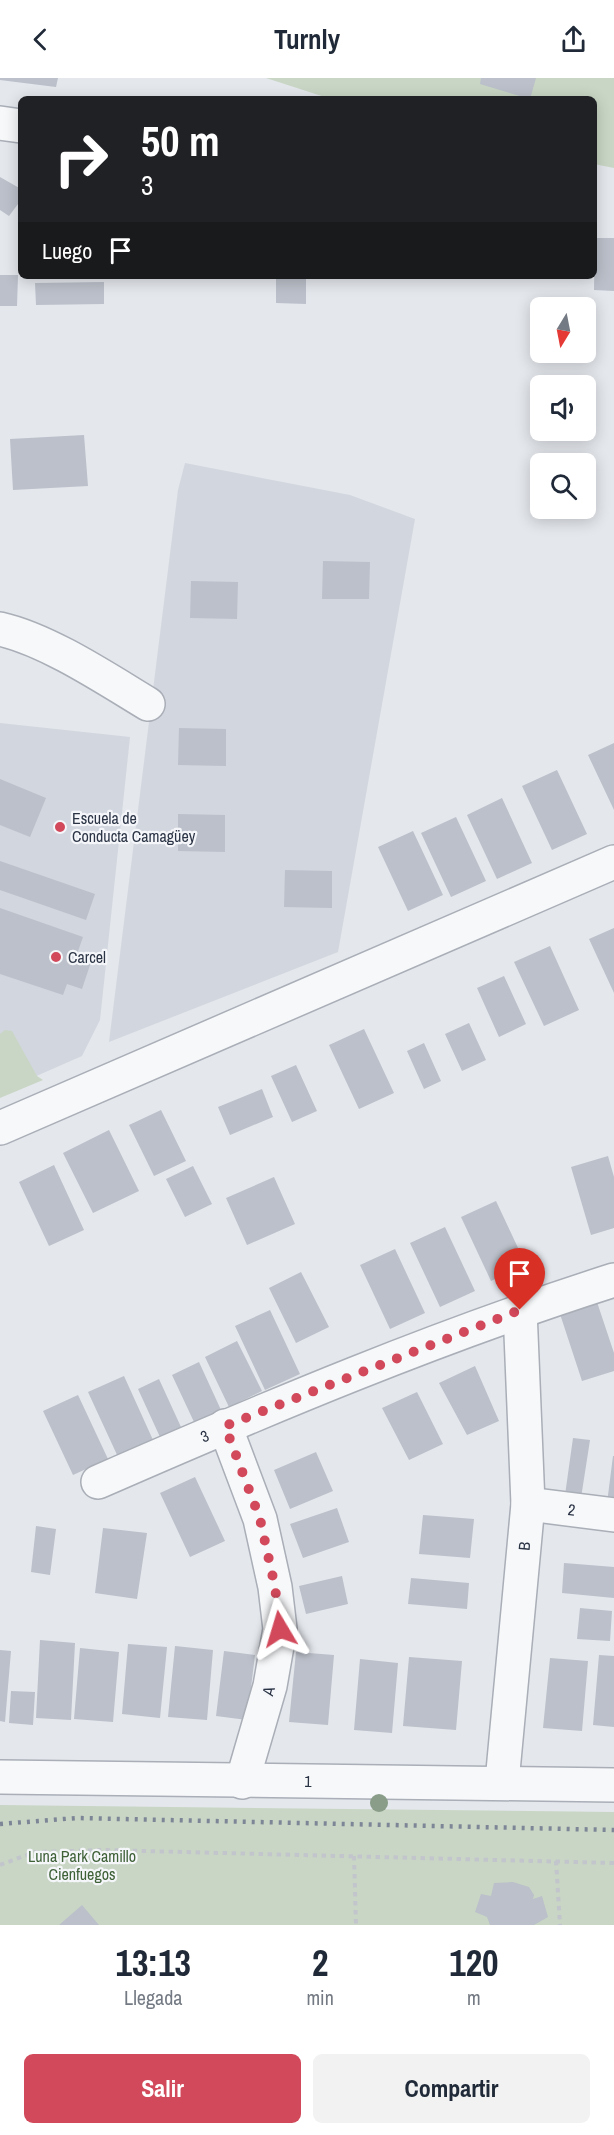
<!DOCTYPE html>
<html lang="es">
<head>
<meta charset="utf-8">
<style>
  :root { --surface:#fff; --page:#f2f2f3; --text:#1f2937; --muted:#747a83; --accent:#d1495b }
  body { margin:0; font-family:"Archivo Narrow",sans-serif; background:var(--page); color:var(--text); height:100vh; display:flex; flex-direction:column; font-size:22px; white-space:nowrap }
  * { box-sizing:border-box; margin:0 }
  p { font-size:20px; color:var(--muted) }
  .icon { flex:none; width:33px; height:33px; fill:none; stroke:currentColor; stroke-width:2; stroke-linecap:round; stroke-linejoin:round }
  .map { position:relative; height:1847px; overflow:hidden }
  .side { display:flex; flex-direction:column; background:var(--surface); flex:1 }
  .side>* { flex:none }
  .top-card { position:absolute; left:18px; top:18px; width:579px; height:183px; border-radius:9px; box-shadow:0 3px 15px #0003; background:#202124; color:#fff; overflow:hidden }
  .needle { width:39px; rotate:190deg }
  .buttons { position:absolute; left:530px; top:219px; display:grid; gap:12px }
  .buttons a { display:grid; place-items:center; width:66px; height:66px; border-radius:9px; background:var(--surface); box-shadow:0 3px 15px #0003; font-size:30px }
  .pin { position:absolute; display:grid; place-items:center; width:51px; height:51px; color:#fff; margin:-62px -26px; border-radius:50% 50% 50% 0; rotate:-45deg; box-shadow:0 0 6px #0007 }
  .pin .icon { rotate:45deg }
  .me { position:absolute; width:66px; margin:-33px; rotate:353deg; stroke-linejoin:round; filter:drop-shadow(0 0 4px #0008) }
  .turn { display:flex; align-items:center; gap:21px; height:126px; padding:0 24px; font-size:27px }
  .turn .icon { width:78px; height:78px; stroke-width:2.5 }
  .turn b { display:block; font-size:42px; line-height:51px }
  .then { display:flex; align-items:center; height:57px; padding:0 24px; background:#0003; gap:12px; font-size:22px }
  .eta { display:flex; justify-content:space-evenly; align-items:center; height:102px; text-align:center }
  .eta b { font-size:36px; font-weight:700; line-height:42px }
  .action { display:flex; gap:12px; margin-top:auto; padding:12px 24px }
  .action a { flex:1; height:69px; border-radius:9px; background:var(--accent); color:#fff; font-size:24px; font-weight:700; line-height:69px; text-align:center }
  .action a+a { background:var(--page); color:var(--text) }
  header { display:flex; justify-content:space-between; align-items:center; height:78px; padding:0 24px; background:var(--surface); font-size:27px; font-weight:700 }
  .map>svg:first-child { display:block }
  .built { fill:#d2d6de }
  .green { fill:#c9d6c5 }
  .building { fill:#bbc0ca }
  .lines { fill:none; stroke-linecap:round; stroke-linejoin:round }
  .minor-casing { stroke:#a9aeb7; stroke-width:36 }
  .path { stroke:#c2c5cb; stroke-width:4; stroke-dasharray:4.5 4.5; stroke-linecap:butt }
  .minor { stroke:#f7f8fa; stroke-width:33 }
  .rail { stroke:#7d8696; stroke-width:4.5; stroke-dasharray:3 6; stroke-linecap:butt }
  .tree { fill:#899d89 }
  .route { stroke:#d1495b; stroke-width:10; stroke-dasharray:0 18 }
  .poi-dot { fill:#d1495b; stroke:#f4f6f9; stroke-width:2 }
  .labels { text-anchor:middle; stroke-width:4.5; stroke-linejoin:round; paint-order:stroke }
  .poi-label { font-size:16px; fill:#2b3445; stroke:#f4f6f9; text-anchor:start }
  .street-label { font-size:16px; fill:#2b3445; stroke:#f4f6f9 }
  .park-label { font-size:16px; fill:#3f6138; stroke:#f4f6f9 }
</style>
</head>
<body>
<header><svg class="icon" aria-label="back" viewBox="0 0 24 24"><path d="M15 5l-7 7 7 7"/></svg>Turnly<svg class="icon" aria-label="share" viewBox="0 0 24 24"><path d="M12 15V3M7 8l5-5 5 5M5 13v7h14v-7"/></svg></header>
<div class="map">
<svg width="614" height="1847" viewBox="0 0 614 1847">
  <rect width="100%" height="100%" fill="#e4e7ec"/>
  <path class="built" d="M185,385L350,417L415,441L338,874L109,964L178,412Z
    M0,645L130,659L100,942L82,978L0,1014Z"/>
  <path class="green" d="M266,0H614V90L594,86V21H331Z
    M5,952L12,953L37,998L43,1002L0,1020V956Z
    M0,1727L614,1734V1847H0Z"/>
  <path class="building" d="M0,0H58L56,9L0,2Z
    M481,0H536L530,21L480,6Z
    M0,99L21,111V122L9,138L0,132Z
    M595,160H614V213L594,212Z
    M0,197H18L17,228H0Z
    M276,198H306V226L276,225Z
    M104,204V226L36,227L35,205Z
    M84,357L88,408L13,412L10,361Z
    M323,483L370,484L369,521H322Z
    M191,503L238,504L237,541L190,540Z
    M179,650L226,651V688L178,687Z
    M614,665V732L588,677Z
    M557,692L587,756L552,772L522,708Z
    M0,701L46,720L30,759L0,747Z
    M502,720L532,785L497,801L467,737Z
    M178,736L225,737V774L178,773Z
    M456,739L486,803L451,819L421,755Z
    M413,753L443,817L408,833L378,769Z
    M0,783L95,816L86,842L0,812Z
    M285,792L332,793V830L284,829Z
    M0,830L83,859L77,876L92,881L82,911L67,906L63,917L0,896Z
    M614,850V915L589,861Z
    M550,868L579,932L544,948L514,884Z
    M504,898L526,946L499,959L477,910Z
    M469,945L486,982L462,993L445,956Z
    M364,951L394,1015L359,1031L329,967Z
    M424,965L441,1003L424,1011L407,973Z
    M296,987L317,1033L292,1044L271,998Z
    M262,1011L273,1039L230,1057L218,1029Z
    M161,1032L186,1083L154,1098L129,1047Z
    M109,1052L139,1113L93,1135L63,1075Z
    M608,1078L614,1099V1150L591,1157L571,1089Z
    M54,1087L84,1152L49,1168L19,1104Z
    M193,1088L212,1126L185,1139L166,1101Z
    M274,1099L295,1146L247,1167L226,1120Z
    M496,1123L526,1187L491,1203L461,1139Z
    M445,1149L475,1213L440,1229L410,1165Z
    M395,1171L425,1235L390,1251L360,1187Z
    M301,1194L329,1249L296,1265L269,1210Z
    M597,1224L614,1275V1293L582,1303L560,1236Z
    M270,1232L300,1296L265,1312L235,1248Z
    M237,1263L262,1313L229,1329L205,1279Z
    M199,1284L221,1332L194,1344L172,1297Z
    M475,1288L499,1343L467,1357L439,1305Z
    M124,1298L153,1362L118,1379L88,1314Z
    M159,1301L181,1349L160,1359L138,1311Z
    M417,1314L443,1366L409,1382L382,1330Z
    M78,1317L108,1381L73,1397L43,1333Z
    M573,1360L590,1362L581,1420L565,1417Z
    M316,1374L333,1413L290,1431L274,1392Z
    M613,1378H614V1426L607,1425Z
    M195,1399L225,1463L190,1479L160,1415Z
    M337,1430L349,1464L303,1480L290,1446Z
    M423,1437L474,1441L470,1480L419,1476Z
    M36,1448L56,1451L50,1497L31,1494Z
    M103,1450L147,1455L137,1521L95,1515Z
    M564,1485L614,1489V1520L562,1515Z
    M342,1498L348,1526L306,1536L299,1508Z
    M411,1500L469,1505L467,1531L408,1526Z
    M580,1530L612,1533L610,1563L577,1561Z
    M40,1562L75,1565L71,1642L36,1640Z
    M128,1566L167,1569L160,1640L122,1636Z
    M175,1568L213,1572L207,1642L168,1639Z
    M80,1570L119,1574L113,1644L74,1641Z
    M0,1572L11,1573L5,1644L0,1643Z
    M224,1573L255,1577L247,1642L216,1638Z
    M296,1574L334,1577L328,1647L289,1644Z
    M599,1577L614,1578V1649L593,1647Z
    M409,1579L462,1583L456,1652L403,1648Z
    M550,1580L588,1583L582,1653L543,1650Z
    M360,1581L398,1585L392,1655L354,1652Z
    M11,1613L35,1614L33,1647L9,1645Z
    M513,1804L529,1809L534,1817L533,1821L542,1818L548,1839L534,1847H490L487,1839L475,1834L481,1816L491,1818L494,1805Z
    M82,1827L99,1847H59Z"/>
  <g class="lines">
    <g class="minor-casing">
      <g id="minor">
        <path d="M0,45L21,48"/>
        <path d="M0,551C48,562 105,600 148,626"/>
        <path d="M0,1050L614,784"/>
        <path d="M225,1348L260,1441L275,1509L280,1551L270,1608L242,1704"/>
        <path id="s1" d="M98,1404C267,1330 438,1258 614,1202"/>
        <path id="s2" d="M528,1426L614,1437"/>
        <path id="s3" d="M0,1699L614,1707"/>
        <path id="s4" d="M502,1704L528,1426L520,1232"/>
      </g>
    </g>
    <path class="path" d="M354,1778L356,1847
      M556,1783L560,1847
      M0,1787L35,1774L105,1772L614,1785"/>
    <use href="#minor" class="minor"/>
    <path class="rail" d="M0,1746L77,1740L614,1752"/>
  </g>
  <circle class="tree" cx="379" cy="1725" r="9"/>
  <g class="lines">
    <path class="route" d="M280,1551L275,1509L260,1441L225,1348L520,1232"/>
  </g>
  <g class="poi-dot">
    <circle cx="60" cy="749" r="6"/>
    <circle cx="56" cy="879" r="6"/>
  </g>
  <g class="labels">
    <g class="poi-label">
      <text x="72" y="746">Escuela de<tspan x="72" dy="18">Conducta Camagüey</tspan></text>
      <text x="68" y="885">Carcel</text>
    </g>
    <g class="street-label">
      <text dy="6" stroke="none"><textPath href="#s1" startOffset="116">3</textPath></text>
      <text dy="6" stroke="none"><textPath href="#s2" startOffset="44">2</textPath></text>
      <text dy="6" stroke="none"><textPath href="#s4" startOffset="237">B</textPath></text>
      <text transform="translate(268 1613) rotate(-75)" y="6">A</text>
      <text dy="6" stroke="none"><textPath href="#s3" startOffset="308">1</textPath></text>
    </g>
    <g class="park-label">
      <text x="82" y="1784">Luna Park Camillo<tspan x="82" dy="18">Cienfuegos</tspan></text>
    </g>
  </g>
</svg>
<div class="buttons">
<a><svg class="needle" viewBox="-14 -14 28 28"><path d="M0-13l5 13h-10z" fill="#e53935"/><path d="M0 13l5-13h-10z" fill="#747a83"/></svg></a>
<a><svg class="icon" aria-label="sound" viewBox="0 0 24 24"><path d="M4 9h4l5-4v14l-5-4H4zM17 9q2 3 0 6"/></svg></a>
<a><svg class="icon" aria-label="search" viewBox="0 0 24 24"><circle cx="10" cy="10" r="6"/><path d="M15 15l6 6"/></svg></a>
</div>
<div class="pin" style="left:520px;top:1232px;background:#d93025"><svg class="icon" aria-label="arrive" viewBox="0 0 24 24"><path d="M6 21V4h12l-3 4 3 4H6"/></svg></div>
<svg class="me" style="left:280px;top:1551px" viewBox="-20 -20 40 40"><path d="M0-17L14 15 0 8-14 15z" fill="#d1495b" stroke="#fff" stroke-width="4"/></svg>
<div class="top-card">
<div class="turn"><svg class="icon" aria-label="right" viewBox="0 0 24 24"><path d="M7 20v-9h11M14 6l5 5-5 5"/></svg><div><b>50 m</b>3</div></div>
<div class="then">Luego<svg class="icon" aria-label="arrive" viewBox="0 0 24 24"><path d="M6 21V4h12l-3 4 3 4H6"/></svg></div>
</div>
</div>
<section class="side">
<div class="eta">
<div><b>13:13</b><p>Llegada</p></div>
<div><b>2</b><p>min</p></div>
<div><b>120</b><p>m</p></div>
</div>
<div class="action"><a>Salir</a><a>Compartir</a></div>
</section>
</body>
</html>
